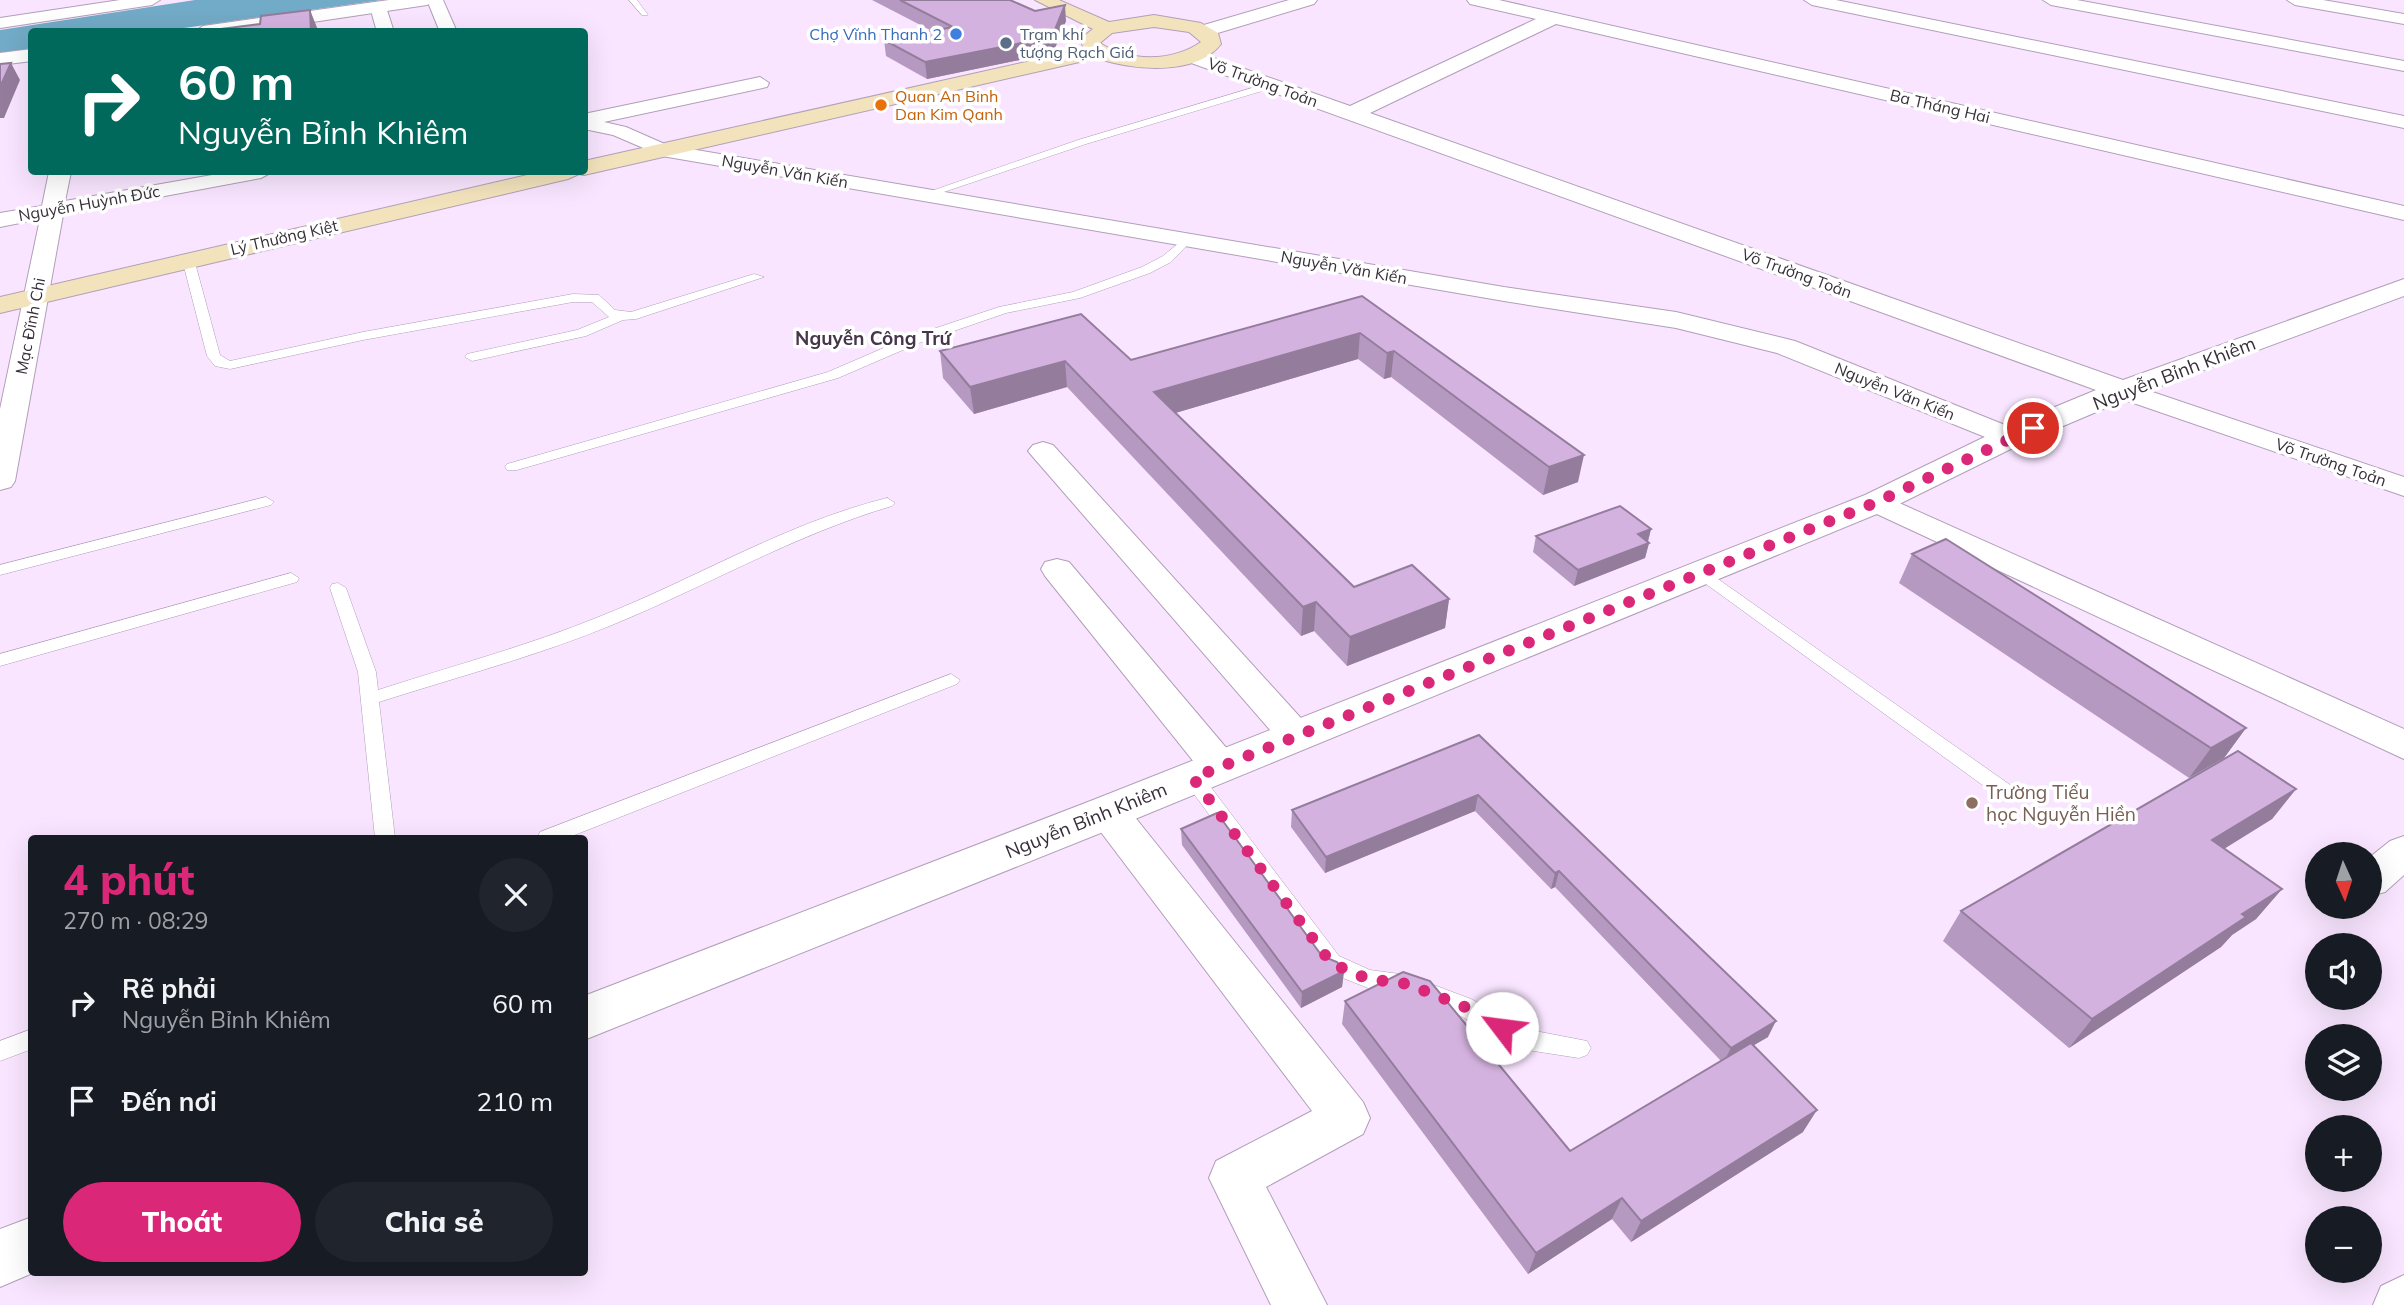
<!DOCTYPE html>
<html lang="vi">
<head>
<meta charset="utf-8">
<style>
  :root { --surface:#171b24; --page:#20242c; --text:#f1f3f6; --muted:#9ea1a6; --accent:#db2777 }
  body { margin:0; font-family:Mulish,sans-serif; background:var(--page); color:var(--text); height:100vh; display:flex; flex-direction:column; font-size:26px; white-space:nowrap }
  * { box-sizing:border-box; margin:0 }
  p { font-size:23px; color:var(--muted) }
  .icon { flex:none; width:38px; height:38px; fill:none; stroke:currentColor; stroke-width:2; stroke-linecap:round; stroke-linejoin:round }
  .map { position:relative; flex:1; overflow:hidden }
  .side { position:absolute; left:28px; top:835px; width:560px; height:441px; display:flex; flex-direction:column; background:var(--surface); border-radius:7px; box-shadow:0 7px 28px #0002 }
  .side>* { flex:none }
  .banner { position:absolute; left:28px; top:28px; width:560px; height:147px; border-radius:7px; box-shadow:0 7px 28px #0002; background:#00695c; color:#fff; overflow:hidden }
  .needle { width:46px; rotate:177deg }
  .tools { position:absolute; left:2305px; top:842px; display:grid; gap:14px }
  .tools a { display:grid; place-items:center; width:77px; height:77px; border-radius:50%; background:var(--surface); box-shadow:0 7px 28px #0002; font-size:35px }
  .pin { position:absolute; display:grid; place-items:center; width:60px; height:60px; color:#fff; margin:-30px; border:4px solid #fff; border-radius:50%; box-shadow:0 2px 7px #0007 }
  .me { position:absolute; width:77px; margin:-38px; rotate:300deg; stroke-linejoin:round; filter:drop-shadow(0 0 5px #0008) }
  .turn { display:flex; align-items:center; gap:24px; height:147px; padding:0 35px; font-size:32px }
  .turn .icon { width:91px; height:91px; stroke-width:2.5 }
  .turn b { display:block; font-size:49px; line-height:60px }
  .round { display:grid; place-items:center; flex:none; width:74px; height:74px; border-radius:37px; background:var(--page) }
  .head { display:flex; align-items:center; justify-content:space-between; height:119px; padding:0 35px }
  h1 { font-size:42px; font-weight:800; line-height:52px; color:var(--accent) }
  .action { display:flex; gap:14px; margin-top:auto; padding:14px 35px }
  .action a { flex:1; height:80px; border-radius:42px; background:var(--accent); color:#fff; font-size:28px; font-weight:800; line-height:80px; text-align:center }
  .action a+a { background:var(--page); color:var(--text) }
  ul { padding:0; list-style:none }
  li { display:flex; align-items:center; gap:21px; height:98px; padding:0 35px }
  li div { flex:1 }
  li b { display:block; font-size:26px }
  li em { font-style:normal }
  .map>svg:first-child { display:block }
  .water { fill:#72abc7 }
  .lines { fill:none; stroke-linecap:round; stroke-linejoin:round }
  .service-casing { stroke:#b19fb7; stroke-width:1 }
  .minor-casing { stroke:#b19fb7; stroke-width:2 }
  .tertiary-casing { stroke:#b19fb7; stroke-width:2 }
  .secondary-casing { stroke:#b19fb7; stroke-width:2 }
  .service { fill:#fff; fill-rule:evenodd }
  .minor { fill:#fff; fill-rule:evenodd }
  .tertiary { fill:#fff; fill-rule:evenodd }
  .secondary { fill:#f3e3bd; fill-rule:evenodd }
  .wall { fill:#b699c0 }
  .shaded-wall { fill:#947d9c }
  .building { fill:#d4b2df; stroke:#947d9c; stroke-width:2 }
  .route { stroke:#db2777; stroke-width:12; stroke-dasharray:0 21.6 }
  .shop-dot { fill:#3f7fe0; stroke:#fff; stroke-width:2.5 }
  .service-dot { fill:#5c6f8a; stroke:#fff; stroke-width:2.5 }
  .food-dot { fill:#e8710a; stroke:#fff; stroke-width:2.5 }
  .education-dot { fill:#8d6e63; stroke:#fff; stroke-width:2.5 }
  .labels { text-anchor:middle; stroke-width:7; stroke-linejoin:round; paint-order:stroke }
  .far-shop-label { font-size:16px; fill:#366cbe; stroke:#fff; text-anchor:end }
  .far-service-label { font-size:16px; fill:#4e5e75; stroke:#fff; text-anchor:start }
  .far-street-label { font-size:16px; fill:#373039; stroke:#fff }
  .far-food-label { font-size:16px; fill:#c56008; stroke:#fff; text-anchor:start }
  .far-quarter-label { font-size:19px; font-weight:bold; fill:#46364a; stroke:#fff }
  .street-label { font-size:19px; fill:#373039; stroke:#fff }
  .education-label { font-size:19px; fill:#785e54; stroke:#fff; text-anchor:start }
</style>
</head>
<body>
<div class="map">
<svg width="2404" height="1305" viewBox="0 0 2404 1305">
  <rect width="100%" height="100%" fill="#f9e5ff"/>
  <path class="water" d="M195,0H382L163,31L32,32L31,50L0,55V30Z"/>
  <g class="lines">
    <g class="service-casing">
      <path id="service" d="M629,0H637L648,15H642Z
        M1272,82L1277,85L1275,87L1086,144L926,198L917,196L1078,140Z
        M1186,237L1192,240L1171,262L1150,273L1080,298L1006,313L919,343L838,378L517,470H507L505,467L507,464L828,372L909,337L999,307L1073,292L1142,267L1163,256Z
        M188,255L194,259L220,355L230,361L363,332L573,294L599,295L615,310L631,312L754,274L764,277L636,319L623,320L586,336L472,361L465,357L467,354L577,330L609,317L592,302H573L363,340L230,369L215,366L207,356L182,259Z
        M266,497L274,502L271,505L0,575V565Z
        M887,498L895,503L892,506C794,535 707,586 612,625C537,656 457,677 379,702L395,838H375L358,672L330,588L332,584L338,583L346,588L376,672L378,690C452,666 528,646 601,616C697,578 786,523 887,498Z
        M1701,567L2013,787L2016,792L2013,797H1999L1695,576L1693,572L1695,568Z
        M291,573L299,578L297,582L0,666V654Z
        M951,674L960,680L957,684L567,838H537L540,832Z
        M1193,771L1200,773L1339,956L1370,970L1407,975L1471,999L1525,1029L1587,1041L1591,1048L1587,1055L1579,1058L1521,1049L1455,1013L1406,993L1368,988L1323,970L1186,783L1183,778L1186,773Z
        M32,1029V1049L0,1061V1041Z"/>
    </g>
    <g class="minor-casing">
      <path id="minor" d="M120,0H160L152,5L0,28V18Z
        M427,0H443L457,32H440Z
        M1804,0H1836L2404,116V128L1812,5Z
        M2043,0H2077L2404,61V71L2051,5Z
        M2287,0H2323L2404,14V24L2295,5Z
        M378,2L386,7L394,32H377L370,7Z
        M760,77L769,83L767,87L604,122L626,127L667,145L1504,287L1676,312L1795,341L2020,431L2024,437L2020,443L2010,446L2000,443L1777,353L1676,328L1504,301L662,156L613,135L584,129V114Z
        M49,172H71L65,201L229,172H272L261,178L63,215L15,481L11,487L0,490V409L40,219L0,227V213L42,206Z
        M2123,382L2404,477V496L2113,396L2109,390L2113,384Z
        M1043,442L1053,445L1309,727L1315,736L1309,745L1296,749L1283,745L1033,457L1028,451L1033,445Z
        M1877,493L2404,729V759L1866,509L1862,502L1866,495Z
        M1057,559L1069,562L1234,757L1239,767L1234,777L1220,781L1206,777L1045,576L1041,569L1045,562Z
        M1108,797L1122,801L1363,1102L1370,1118L1363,1134L1266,1187L1327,1305H1271L1209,1178L1216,1161L1312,1111L1094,823L1088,812L1094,801Z
        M2404,836V875L2385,892L2370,896V857L2390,841Z
        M2404,1275V1305H2373L2381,1286Z"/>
    </g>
    <g class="tertiary-casing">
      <path id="tertiary" d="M389,0H436L427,5L246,32H194L203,26Z
        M1289,0H1317L1314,4L1211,35L1204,37L1195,31L1197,27Z
        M1467,0H1499L2404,206V220L1556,24L1370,113L2123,380L2404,279V296L2134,396L2021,444L1889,509L1123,824L584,1040V996L1093,800L1865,495L1999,430L2096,390L1183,60L1180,56L1183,52H1197L1350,106L1536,19L1470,4Z
        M32,49V61L0,65V53Z
        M32,1217V1272H35L0,1287V1229Z"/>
    </g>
    <g class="secondary-casing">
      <path id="secondary" d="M1035,0H1059L1109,22L1154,15L1201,23L1218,33L1221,44C1196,77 1130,70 1097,58L584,175L579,174L568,179L0,313V297L540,172H584V161L1084,49L1080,39L1093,29ZM1154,27L1189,32L1201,42C1172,62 1130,62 1100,43L1112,33Z"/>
    </g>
    <use href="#service" class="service"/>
    <use href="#minor" class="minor"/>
    <use href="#tertiary" class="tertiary"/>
    <use href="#secondary" class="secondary"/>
  </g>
  <path class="wall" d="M872,0H1010L1035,11L1066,21L1053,53L927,79L886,56L884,40L932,31Z
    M1362,296L1578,482L1543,495L1391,377L1384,379L1358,359L1175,413L1354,587L1449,599L1445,628L1347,666L1314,631L1301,636L1067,387L974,414L943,378L940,351L1131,360Z
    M1651,529L1648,542L1649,543L1645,558L1574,586L1533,552L1536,536Z
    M1912,554L2246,728L2224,758L2189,778L1899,583Z
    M1479,735L1768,1037L1754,1045L1803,1132L1631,1242L1612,1219L1528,1274L1342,1024L1345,1001L1570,1151L1721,1061L1555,887L1551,889L1475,811L1325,873L1291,827L1292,810Z
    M2296,789L2272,819L2224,849L2282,889L2256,919L2232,935L2221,947L2069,1048L1943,941L1961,911Z
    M1181,829L1322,956L1344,971L1342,987L1301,1008L1182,845Z"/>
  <path class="shaded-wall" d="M1065,5L1066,21L1053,53L927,79L925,62Z
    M310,10L318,30V32H311Z
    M11,63L20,80L4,118H0V87Z
    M1360,333L1358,359L1155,419L1154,392Z
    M1394,351L1391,377L1384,379L1387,353Z
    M1065,361L1067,387L974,414L970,387Z
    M1584,455L1578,482L1543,495L1549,467Z
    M1651,529L1647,544L1649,543L1645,558L1574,586L1578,570L1638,534Z
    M1449,599L1445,628L1347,666L1350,637Z
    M1316,602L1314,631L1301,636L1303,607Z
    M2246,728L2224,758L2189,778L2211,748Z
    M2296,789L2272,819L2188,871L2212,840Z
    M1478,795L1475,811L1325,873L1326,857Z
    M1559,871L1555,887L1551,889L1555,873Z
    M2282,889L2256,919L2232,935L2221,947L2069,1048L2092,1019L2242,914Z
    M1344,971L1342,987L1301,1008L1302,992Z
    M1776,1021L1768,1037L1723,1063L1731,1048Z
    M1817,1110L1803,1132L1631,1242L1641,1221Z
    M1622,1198L1612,1219L1528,1274L1536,1253Z"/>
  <path class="building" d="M900,0H1010L1035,11L1065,5L1052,37L925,62L884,40L953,27Z
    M310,10L311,32H197L260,24L261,16Z
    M11,63L0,87V64Z
    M1362,296L1584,455L1549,467L1394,351L1387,353L1360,333L1154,392L1354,587L1412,565L1449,599L1350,637L1316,602L1303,607L1065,361L970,387L940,351L1081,314L1131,360Z
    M1620,506L1651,529L1638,534L1649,543L1578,570L1536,536Z
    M1946,539L2246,728L2211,748L1912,554Z
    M1479,735L1776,1021L1731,1048L1559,871L1555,873L1478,795L1326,857L1292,810Z
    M2238,751L2296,789L2212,840L2282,889L2242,914L2246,917L2092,1019L1961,911Z
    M1217,813L1322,956L1337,962L1344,971L1302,992L1181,829Z
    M1403,972L1430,981L1570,1151L1751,1043L1817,1110L1641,1221L1622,1198L1536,1253L1345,1001Z"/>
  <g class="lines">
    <path class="route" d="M1502,1028L1463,1006L1407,984L1368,979L1331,963L1193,778L1877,502L2033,428"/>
  </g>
  <circle class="shop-dot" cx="956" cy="34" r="7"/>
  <circle class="service-dot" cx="1006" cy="43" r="7"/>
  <circle class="food-dot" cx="881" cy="105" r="7"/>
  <circle class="education-dot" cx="1972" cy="803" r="7"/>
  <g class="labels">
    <g class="far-shop-label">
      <text x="942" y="40">Chợ Vĩnh Thanh 2</text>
    </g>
    <g class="far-service-label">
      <text x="1020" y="40">Trạm khí<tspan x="1020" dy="18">tượng Rạch Giá</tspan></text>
    </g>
    <g class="far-street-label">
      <text transform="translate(1263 82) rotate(20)" y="6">Võ Trường Toản</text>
      <text transform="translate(1940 106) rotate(13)" y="6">Ba Tháng Hai</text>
      <text transform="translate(785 171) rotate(10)" y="6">Nguyễn Văn Kiến</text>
      <text transform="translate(89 203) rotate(-10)" y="6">Nguyễn Huỳnh Đức</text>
      <text transform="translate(284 237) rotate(-13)" y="6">Lý Thường Kiệt</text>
      <text transform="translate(1344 267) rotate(10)" y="6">Nguyễn Văn Kiến</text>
      <text transform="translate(1797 273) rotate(20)" y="6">Võ Trường Toản</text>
      <text transform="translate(30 326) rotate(-79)" y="6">Mạc Đĩnh Chi</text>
      <text transform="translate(1895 391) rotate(22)" y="6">Nguyễn Văn Kiến</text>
      <text transform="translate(2331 462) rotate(19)" y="6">Võ Trường Toản</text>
    </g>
    <g class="far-food-label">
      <text x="895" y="102">Quan An Binh<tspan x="895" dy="18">Dan Kim Qanh</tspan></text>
    </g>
    <g class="far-quarter-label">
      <text x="873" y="345">Nguyễn Công Trứ</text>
    </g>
    <g class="street-label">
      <text transform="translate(2174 373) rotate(-21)" y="7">Nguyễn Bỉnh Khiêm</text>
      <text transform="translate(1086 820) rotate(-22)" y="7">Nguyễn Bỉnh Khiêm</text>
    </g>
    <g class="education-label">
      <text x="1986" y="799">Trường Tiểu<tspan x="1986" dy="22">học Nguyễn Hiền</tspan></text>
    </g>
  </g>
</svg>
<div class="tools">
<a><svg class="needle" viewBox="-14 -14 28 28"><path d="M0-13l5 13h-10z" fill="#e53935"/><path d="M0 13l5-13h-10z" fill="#9ea1a6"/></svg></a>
<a><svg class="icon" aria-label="sound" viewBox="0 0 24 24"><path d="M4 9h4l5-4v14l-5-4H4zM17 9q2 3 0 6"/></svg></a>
<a><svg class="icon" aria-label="layers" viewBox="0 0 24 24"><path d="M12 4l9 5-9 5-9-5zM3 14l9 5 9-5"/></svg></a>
<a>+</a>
<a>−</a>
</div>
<div class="pin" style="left:2033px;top:428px;background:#d93025"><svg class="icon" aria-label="arrive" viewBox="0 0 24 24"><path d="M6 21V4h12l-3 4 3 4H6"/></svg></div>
<svg class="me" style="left:1502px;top:1028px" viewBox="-20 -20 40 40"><circle r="19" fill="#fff"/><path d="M0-13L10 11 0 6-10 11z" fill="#db2777"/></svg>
<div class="banner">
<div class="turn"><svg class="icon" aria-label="right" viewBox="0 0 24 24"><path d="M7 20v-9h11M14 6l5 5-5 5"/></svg><div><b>60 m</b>Nguyễn Bỉnh Khiêm</div></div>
</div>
<section class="side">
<div class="head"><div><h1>4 phút</h1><p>270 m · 08:29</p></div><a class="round"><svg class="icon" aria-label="close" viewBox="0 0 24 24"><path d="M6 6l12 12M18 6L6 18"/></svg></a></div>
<ul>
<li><svg class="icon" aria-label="right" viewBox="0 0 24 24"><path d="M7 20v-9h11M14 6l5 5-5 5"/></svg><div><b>Rẽ phải</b><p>Nguyễn Bỉnh Khiêm</p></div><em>60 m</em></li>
<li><svg class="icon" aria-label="arrive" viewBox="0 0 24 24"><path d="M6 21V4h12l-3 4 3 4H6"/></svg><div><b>Đến nơi</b></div><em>210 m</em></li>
</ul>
<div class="action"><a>Thoát</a><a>Chia sẻ</a></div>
</section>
</div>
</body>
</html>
